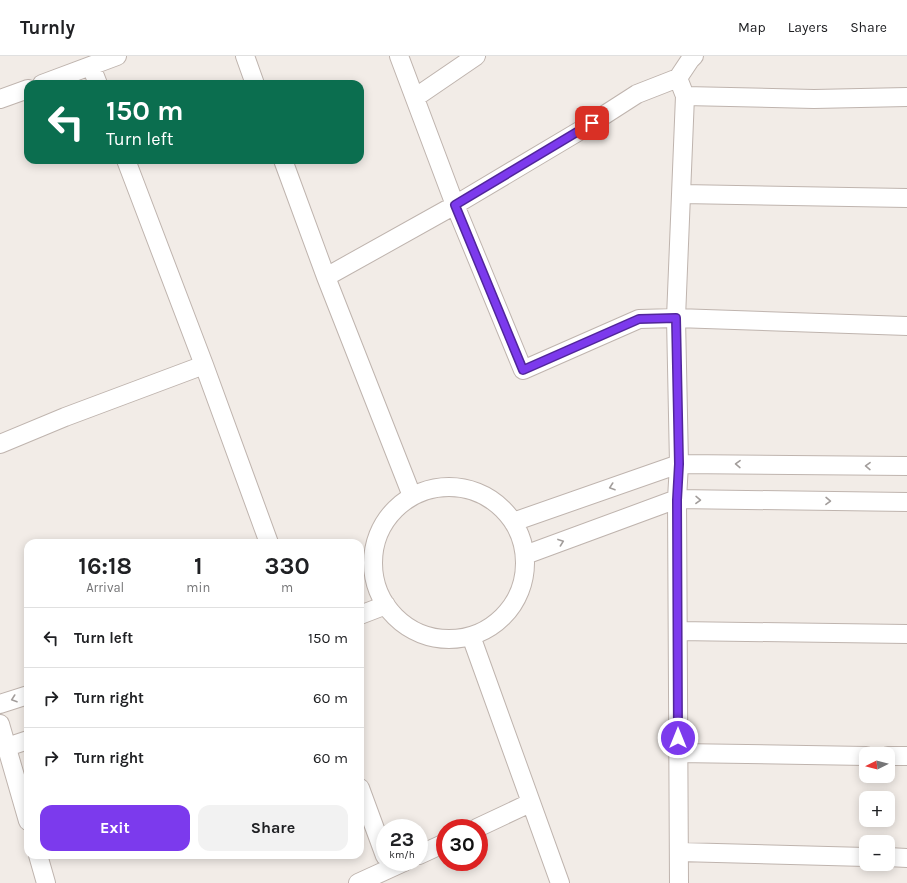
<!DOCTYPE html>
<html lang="en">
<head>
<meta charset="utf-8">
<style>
  :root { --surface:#fff; --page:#f2f2f2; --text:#202124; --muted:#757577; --line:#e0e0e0; --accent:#7c3aed }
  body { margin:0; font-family:Karla,sans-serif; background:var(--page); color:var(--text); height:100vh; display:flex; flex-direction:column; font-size:15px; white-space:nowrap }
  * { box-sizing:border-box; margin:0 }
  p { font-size:13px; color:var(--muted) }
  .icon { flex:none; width:22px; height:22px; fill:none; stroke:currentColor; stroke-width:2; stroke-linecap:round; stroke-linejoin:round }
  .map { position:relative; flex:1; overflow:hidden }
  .side { position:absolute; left:24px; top:483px; width:340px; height:320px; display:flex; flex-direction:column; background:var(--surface); border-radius:12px; box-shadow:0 2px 10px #0003 }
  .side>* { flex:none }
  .guide { position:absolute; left:24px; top:24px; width:340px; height:84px; border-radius:12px; box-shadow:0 2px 10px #0003; background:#0b6e4f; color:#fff; overflow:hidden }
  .needle { width:26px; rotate:264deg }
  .fabs { position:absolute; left:859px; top:691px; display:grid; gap:8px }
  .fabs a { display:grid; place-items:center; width:36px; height:36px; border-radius:8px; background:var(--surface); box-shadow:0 2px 10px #0003; font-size:20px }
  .speed { position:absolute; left:376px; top:763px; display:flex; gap:8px; font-size:20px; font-weight:700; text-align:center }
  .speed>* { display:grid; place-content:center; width:52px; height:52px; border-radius:50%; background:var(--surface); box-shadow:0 2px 10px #0003; line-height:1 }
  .speed small { font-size:10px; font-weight:400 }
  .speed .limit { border:6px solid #d22; background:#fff; color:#111 }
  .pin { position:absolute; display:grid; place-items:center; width:34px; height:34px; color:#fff; margin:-17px; border-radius:8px; box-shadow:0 2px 6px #0006 }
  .me { position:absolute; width:44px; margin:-22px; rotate:0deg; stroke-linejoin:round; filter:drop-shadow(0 0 3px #0008) }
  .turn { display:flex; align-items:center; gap:14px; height:84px; padding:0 16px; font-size:18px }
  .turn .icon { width:52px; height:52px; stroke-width:2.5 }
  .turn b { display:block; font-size:28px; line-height:34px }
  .eta { display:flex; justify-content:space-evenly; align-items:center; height:68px; text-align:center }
  .eta b { font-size:24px; font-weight:700; line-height:28px }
  .button { display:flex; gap:8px; margin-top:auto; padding:8px 16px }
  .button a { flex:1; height:46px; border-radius:12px; background:var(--accent); color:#fff; font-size:16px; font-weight:700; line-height:46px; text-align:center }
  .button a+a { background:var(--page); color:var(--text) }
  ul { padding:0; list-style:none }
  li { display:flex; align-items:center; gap:12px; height:60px; padding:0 16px; border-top:1px solid var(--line) }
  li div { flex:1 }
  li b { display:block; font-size:15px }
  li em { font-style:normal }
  header { display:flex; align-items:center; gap:24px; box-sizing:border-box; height:56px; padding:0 20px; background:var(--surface); border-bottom:1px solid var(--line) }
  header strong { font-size:19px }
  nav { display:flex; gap:22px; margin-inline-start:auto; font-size:14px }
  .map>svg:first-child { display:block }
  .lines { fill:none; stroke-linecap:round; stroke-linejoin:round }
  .minor-casing { stroke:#bfb4ae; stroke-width:20 }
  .minor { stroke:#fff; stroke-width:18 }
  .oneway { stroke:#a29d9b }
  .route-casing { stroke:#51269a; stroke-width:10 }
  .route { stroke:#7c3aed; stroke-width:7 }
</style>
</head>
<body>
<header>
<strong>Turnly</strong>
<nav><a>Map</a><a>Layers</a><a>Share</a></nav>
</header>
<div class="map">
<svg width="907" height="827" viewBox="0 0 907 827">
  <rect width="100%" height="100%" fill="#f2ece7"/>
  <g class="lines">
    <g class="minor-casing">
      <path id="minor" d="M245,0L255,28
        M399,0L455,149L523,314L639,263L676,262L907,270
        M91,10L98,28
        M42,28L117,0
        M685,40L814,43L907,41
        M416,41L476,0
        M0,43L28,33
        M126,104L204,309L269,487
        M283,104L326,221L412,440
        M682,138L907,142
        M326,221L455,149L581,74L637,38L678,22
        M0,388L65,361L204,309
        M373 507a76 76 0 1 1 152 0a76 76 0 1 1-152 0Z
        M513,466L679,408L907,410
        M525,499L677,443L907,446
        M360,559L386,549
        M678,575L907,578
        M471,580L560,827
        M0,648L28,639
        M0,668L28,765
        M7,691L28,684
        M678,697L866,700
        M888,700H907
        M360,732L385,800
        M477,772L530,747
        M679,796L866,801
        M38,799L46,827
        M419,799L445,787
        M888,801L907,802
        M358,827L404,806
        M679,827L677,443L679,408L676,262L685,40L678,22L690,4L694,0"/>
    </g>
    <use href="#minor" class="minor"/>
  </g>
  <defs><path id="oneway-chevron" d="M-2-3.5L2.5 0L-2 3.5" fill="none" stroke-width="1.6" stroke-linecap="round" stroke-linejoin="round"/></defs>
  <g class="oneway">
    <use href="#oneway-chevron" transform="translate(738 408) rotate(-179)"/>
    <use href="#oneway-chevron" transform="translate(868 410) rotate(-179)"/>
    <use href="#oneway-chevron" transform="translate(612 431) rotate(161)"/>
    <use href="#oneway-chevron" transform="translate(698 444) rotate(1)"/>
    <use href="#oneway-chevron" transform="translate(828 445) rotate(1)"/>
    <use href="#oneway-chevron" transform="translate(561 486) rotate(-20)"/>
    <use href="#oneway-chevron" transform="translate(14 643) rotate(161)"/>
  </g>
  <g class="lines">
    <g class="route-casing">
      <path id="route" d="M592,67L455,149L523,314L639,263L676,262L679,408L677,444L678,682"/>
    </g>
    <use href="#route" class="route"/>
  </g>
</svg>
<div class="fabs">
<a><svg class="needle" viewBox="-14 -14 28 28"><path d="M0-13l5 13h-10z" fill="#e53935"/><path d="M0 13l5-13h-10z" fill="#757577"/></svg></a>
<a>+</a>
<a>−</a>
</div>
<div class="speed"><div>23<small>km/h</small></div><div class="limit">30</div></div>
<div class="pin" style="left:592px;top:67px;background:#d93025"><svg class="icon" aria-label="arrive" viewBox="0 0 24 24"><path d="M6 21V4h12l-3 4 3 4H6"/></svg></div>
<svg class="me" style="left:678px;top:682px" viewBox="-20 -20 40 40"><circle r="17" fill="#7c3aed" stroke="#fff" stroke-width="3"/><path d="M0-11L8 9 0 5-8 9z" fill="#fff"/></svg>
<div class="guide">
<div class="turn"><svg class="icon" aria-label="left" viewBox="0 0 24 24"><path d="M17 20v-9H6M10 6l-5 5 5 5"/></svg><div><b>150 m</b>Turn left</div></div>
</div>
<section class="side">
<div class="eta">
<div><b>16:18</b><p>Arrival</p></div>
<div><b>1</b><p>min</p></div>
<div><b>330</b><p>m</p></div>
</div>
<ul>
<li><svg class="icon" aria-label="left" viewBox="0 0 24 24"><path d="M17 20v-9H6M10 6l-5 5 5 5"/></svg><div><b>Turn left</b></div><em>150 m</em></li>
<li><svg class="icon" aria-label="right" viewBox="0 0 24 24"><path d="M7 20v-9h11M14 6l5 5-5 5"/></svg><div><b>Turn right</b></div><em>60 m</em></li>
<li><svg class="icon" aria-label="right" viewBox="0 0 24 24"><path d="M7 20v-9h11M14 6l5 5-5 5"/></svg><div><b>Turn right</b></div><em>60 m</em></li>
</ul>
<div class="button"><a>Exit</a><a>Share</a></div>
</section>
</div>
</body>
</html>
